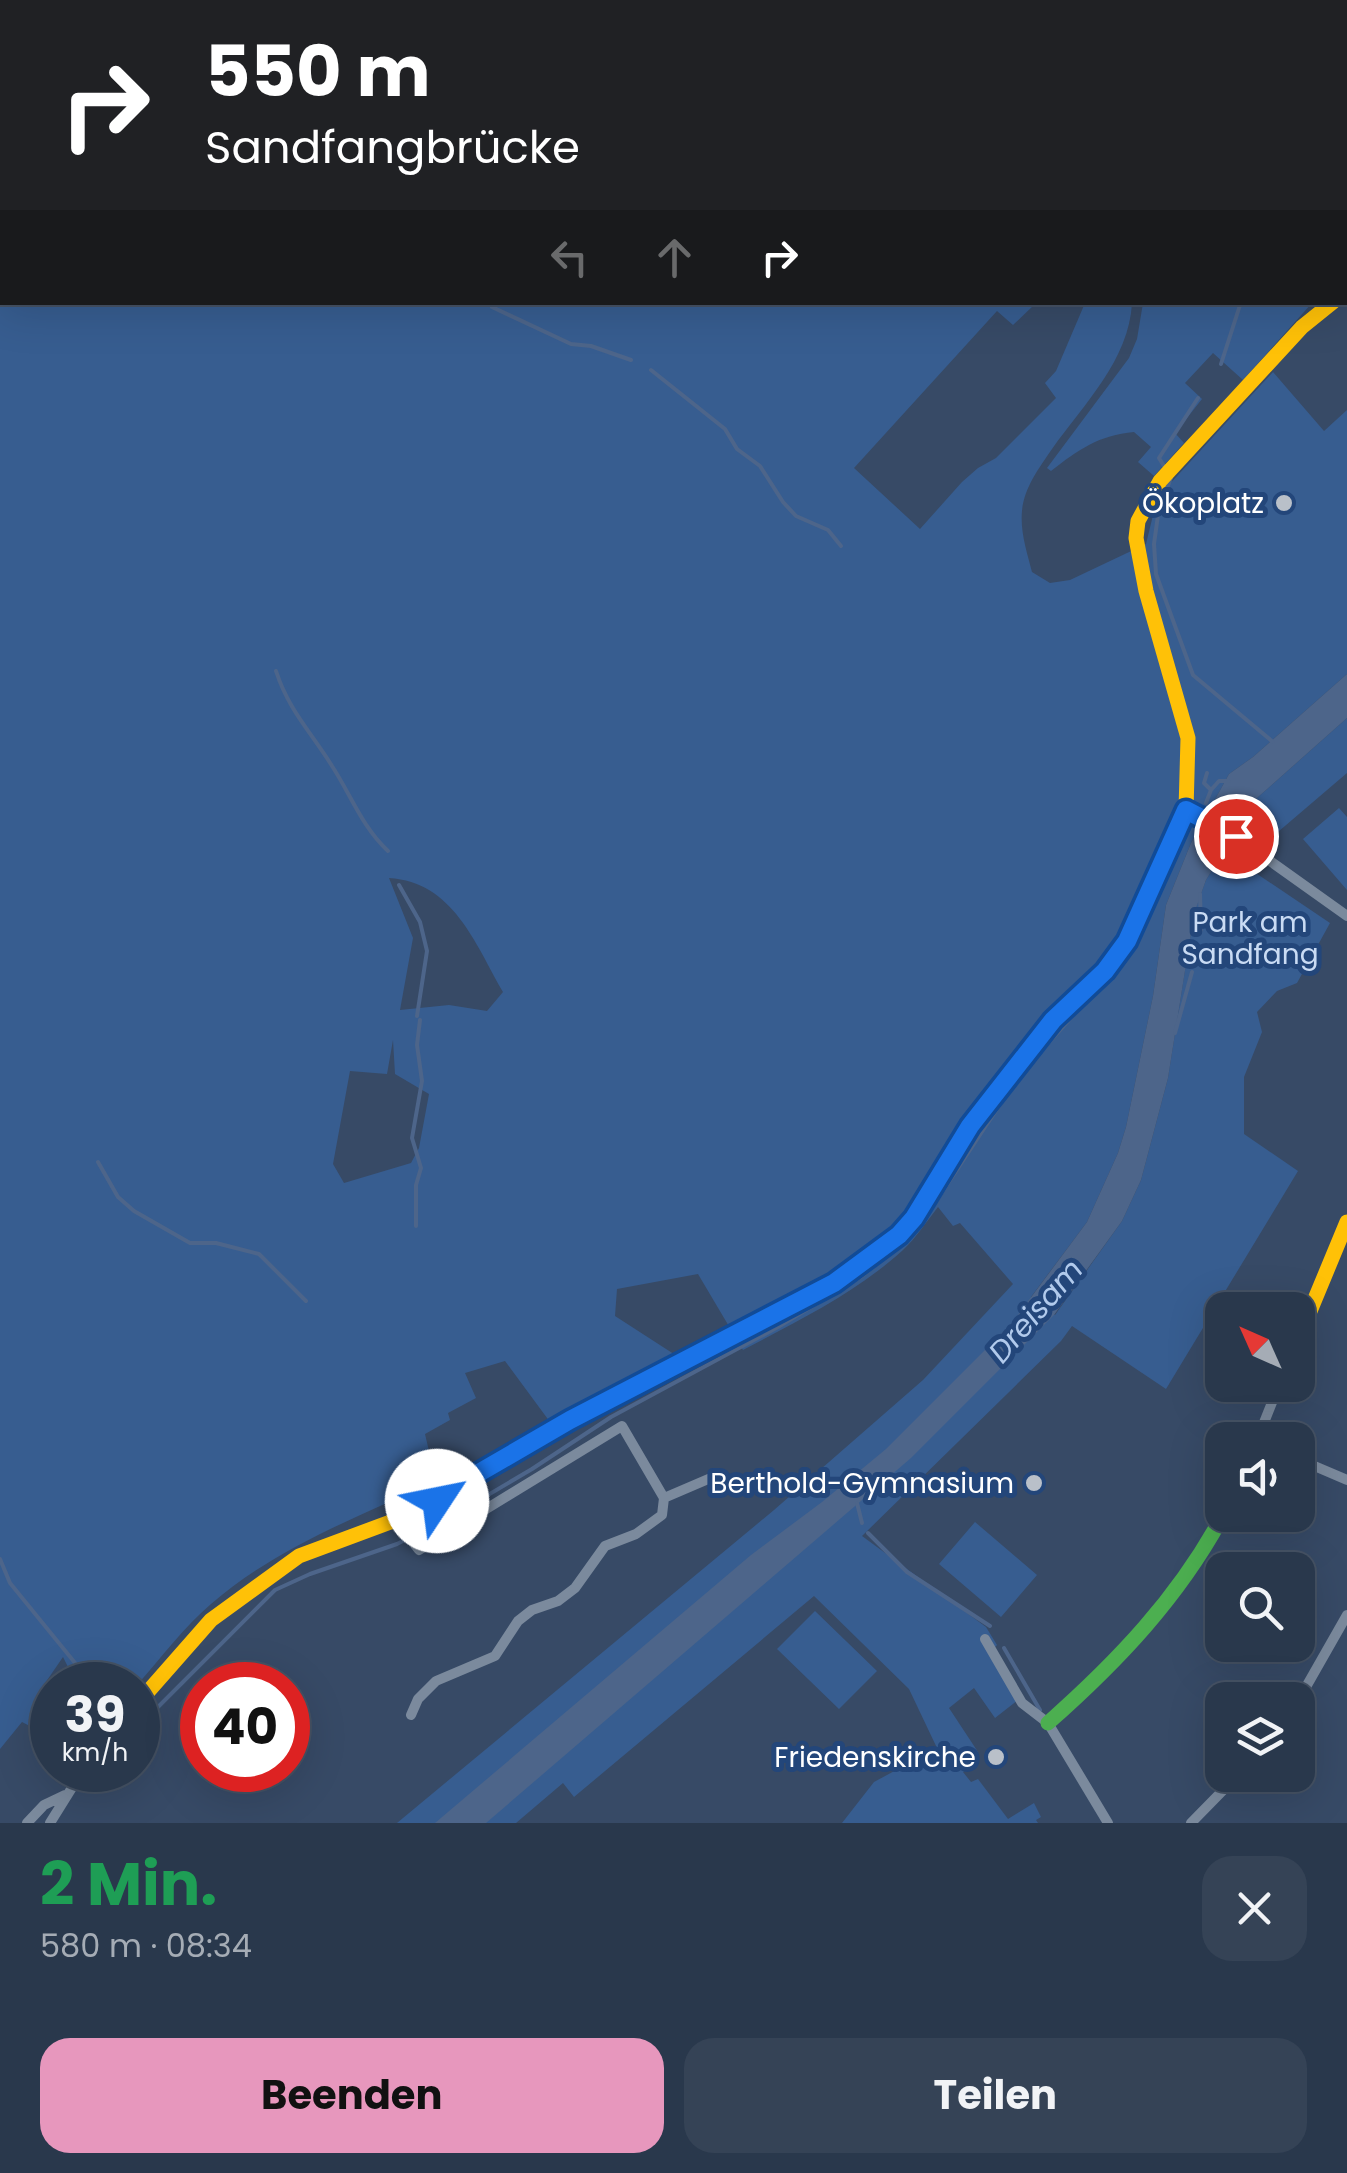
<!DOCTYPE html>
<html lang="de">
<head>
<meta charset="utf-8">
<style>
  :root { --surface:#29384c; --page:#354356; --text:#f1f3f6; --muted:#a5acb5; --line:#455264; --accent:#e797bd }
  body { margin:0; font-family:Poppins,sans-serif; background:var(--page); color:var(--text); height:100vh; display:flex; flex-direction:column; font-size:38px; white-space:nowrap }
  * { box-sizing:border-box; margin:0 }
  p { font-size:32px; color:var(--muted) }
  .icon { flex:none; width:55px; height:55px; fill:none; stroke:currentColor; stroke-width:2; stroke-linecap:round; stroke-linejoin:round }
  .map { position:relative; height:1823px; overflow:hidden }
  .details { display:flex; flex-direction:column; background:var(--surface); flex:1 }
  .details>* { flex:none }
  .guide { position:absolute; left:0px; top:0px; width:1348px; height:305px; box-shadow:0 10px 40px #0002,0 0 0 2px var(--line); background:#202124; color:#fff; overflow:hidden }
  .needle { width:65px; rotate:315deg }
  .tools { position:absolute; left:1205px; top:1292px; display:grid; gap:20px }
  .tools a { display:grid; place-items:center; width:110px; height:110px; border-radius:20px; background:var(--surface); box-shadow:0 10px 40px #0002,0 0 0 2px var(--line); font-size:50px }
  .speed { position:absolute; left:30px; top:1662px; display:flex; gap:20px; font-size:50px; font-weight:700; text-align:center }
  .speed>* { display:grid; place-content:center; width:130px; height:130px; border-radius:50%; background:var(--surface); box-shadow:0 10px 40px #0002,0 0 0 2px var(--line); line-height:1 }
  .speed small { font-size:25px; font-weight:400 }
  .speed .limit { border:15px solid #d22; background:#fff; color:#111 }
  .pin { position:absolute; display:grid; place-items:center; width:85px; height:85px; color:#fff; margin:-42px; border:5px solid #fff; border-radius:50%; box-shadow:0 2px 10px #0007 }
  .me { position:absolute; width:110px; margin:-55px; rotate:56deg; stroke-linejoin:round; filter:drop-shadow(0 0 8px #0008) }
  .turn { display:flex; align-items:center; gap:35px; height:210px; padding:0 40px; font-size:45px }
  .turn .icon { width:130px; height:130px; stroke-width:2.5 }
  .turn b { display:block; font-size:70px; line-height:85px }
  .lanes { display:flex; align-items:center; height:95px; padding:0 40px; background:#0003; justify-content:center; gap:50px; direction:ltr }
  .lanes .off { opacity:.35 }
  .round { display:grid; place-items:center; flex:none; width:105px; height:105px; border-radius:30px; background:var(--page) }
  .head { display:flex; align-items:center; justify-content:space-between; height:170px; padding:0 40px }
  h1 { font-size:60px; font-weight:700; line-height:75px; color:#1e9e55 }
  .primary-button { display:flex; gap:20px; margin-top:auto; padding:20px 40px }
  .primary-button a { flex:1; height:115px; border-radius:30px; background:var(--accent); color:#111; font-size:40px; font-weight:700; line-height:115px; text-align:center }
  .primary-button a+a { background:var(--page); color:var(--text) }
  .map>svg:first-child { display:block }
  .green { fill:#375d90; fill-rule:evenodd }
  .water { fill:#4d658a }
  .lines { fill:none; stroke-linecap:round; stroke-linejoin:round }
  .stream { stroke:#4d658a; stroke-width:4 }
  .street { stroke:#7b8a9d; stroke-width:10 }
  .fast { stroke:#4caf50; stroke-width:15 }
  .slow { stroke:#ffc107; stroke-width:15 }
  .route-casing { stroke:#114b97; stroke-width:25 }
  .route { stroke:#1a73e8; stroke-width:18 }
  .poi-dot { fill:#b9c0c9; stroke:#23467a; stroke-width:4 }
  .labels { text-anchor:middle; stroke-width:10; stroke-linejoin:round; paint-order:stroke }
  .poi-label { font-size:28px; fill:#fff; stroke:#23467a; text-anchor:end }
  .park-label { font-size:28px; fill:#c9dbf4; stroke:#23467a }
  .water-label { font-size:30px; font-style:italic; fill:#b1caec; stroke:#23467a }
</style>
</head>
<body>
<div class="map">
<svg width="1347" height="1823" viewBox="0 0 1347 1823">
  <rect width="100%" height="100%" fill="#374a66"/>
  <path class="green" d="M0,0H957L2,2V302L1067,303L1034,305L1013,325L997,311L854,468L920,529L962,482L978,468L996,458L1056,398L1045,383L1056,371L1085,303H1132C1129,360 1084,404 1052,449C1039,468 1024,488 1022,511C1020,532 1027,552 1032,572L1050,583L1070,580L1146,544L1155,507L1166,488L1273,372L1324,431L1347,410V674L1253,757L1229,774L1191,843L1166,905L1153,996L1126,1127L1118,1153L1087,1222L1031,1297L1055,1315L1122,1221L1141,1180L1168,1078L1194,913L1206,880L1229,842L1232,857L1330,923L1297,983L1277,991L1257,1012L1262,1032L1244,1077V1134L1298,1171L1166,1389L1072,1326L1061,1341L862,1536L986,1627L997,1645L990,1652L1018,1700L995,1718L974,1688L949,1708L978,1752L966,1760L971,1767L963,1772L971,1782L978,1779L1008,1819L1034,1803L1041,1817L1036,1820L1038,1823H842L874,1782L937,1748L909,1689L814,1596L574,1797L563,1783L516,1823H397L774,1510L923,1380L1013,1284L960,1223L953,1226L938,1207C927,1221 916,1238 903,1250C857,1292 798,1321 743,1350L698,1274L617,1289L615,1316L680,1358L550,1422L505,1361L465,1373L476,1398L448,1413L450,1420L425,1434L436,1481C358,1517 277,1547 211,1604C184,1627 161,1658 137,1685H77L63,1657L39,1692L52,1703V1724L47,1735L22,1722L0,1749ZM389,878C453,882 475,943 503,992L487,1011L449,1005L400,1010L413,938ZM393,1040L395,1074L429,1094L419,1148L411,1163L344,1183L333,1164L350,1071L387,1074Z
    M1143,303H1312L1243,380L1213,353L1185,383L1202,399L1175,433L1184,443L1154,476L1138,462L1151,447L1134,432C1099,435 1078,450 1051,471L1047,468L1129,358L1137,339Z
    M1347,718V773L1264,844L1238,829L1257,798Z
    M1339,808L1347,817V890L1303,839Z
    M975,1522L1037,1575L1001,1617L939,1564Z
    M815,1611L877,1671L839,1709L777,1649Z"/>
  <path class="water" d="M1347,674V718L1257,798L1206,880L1194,914L1168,1078L1141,1180L1122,1221L1054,1315L911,1458L486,1823H435L751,1555L822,1502L886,1449L1012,1323L1087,1222L1118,1153L1126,1127L1153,996L1166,905L1191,843L1229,774L1253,757Z"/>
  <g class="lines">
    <path class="stream" d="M587,0L590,2
      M1345,222L1347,221
      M492,307L571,344L591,346L631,360
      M1221,364L1241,302
      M651,370L725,429L737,449L760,466L783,502L796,516L828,530L841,546
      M1164,466L1159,458L1198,398
      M1171,478L1159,508L1154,544L1156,574L1193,675L1273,742
      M276,671C289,711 311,732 332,766C351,795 362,827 388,851
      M1207,773L1204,783L1211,790
      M1206,803L1211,790L1219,781H1229
      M399,885L420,922L427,951L417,1016
      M1200,894L1201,930
      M1175,1033L1192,972
      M98,1162L118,1197L134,1211L190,1243H216L259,1254L306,1301
      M416,1226V1185L421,1168L412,1138L422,1081L417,1045L420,1020
      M857,1503L862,1523
      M454,1515L532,1469L611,1417L778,1327L862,1276L904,1242L929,1212L1018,1077L1094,992
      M868,1533L907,1572L990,1626
      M0,1559L10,1583L93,1685
      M1004,1648L1040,1710
      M138,1727L275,1590L310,1574L397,1544L428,1528"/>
    <path class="street" d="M1345,295L1347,294
      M1186,810L1235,836L1347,916
      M1257,1440L1279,1385
      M1298,1459L1347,1480
      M664,1498L713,1477
      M397,1522L419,1550L622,1426L664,1498L662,1515L636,1534L605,1546L575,1588L558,1601L532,1610L518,1621L495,1656L436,1681L418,1699L411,1715
      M985,1639L1022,1703L1048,1723L1108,1823
      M1298,1701L1347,1615
      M27,1823L44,1805L65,1795
      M50,1823L83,1770
      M1191,1823L1238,1775"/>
    <path class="fast" d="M807,1297L834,1283L899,1235L914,1217L969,1126L1053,1020L1105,971L1127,941L1142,907
      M1048,1723C1118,1661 1179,1597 1223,1515"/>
    <path class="slow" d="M1142,907L1186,810L1188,738L1146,591L1136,538L1138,521L1160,481L1302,327L1333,302
      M1298,1340L1347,1222
      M138,1703L211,1620L299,1556L420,1511L570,1420L807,1297"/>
  </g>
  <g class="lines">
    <g class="route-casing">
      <path id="route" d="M437,1501L477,1474L570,1420L834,1283L899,1235L914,1218L970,1126L1053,1020L1105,971L1127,941L1186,810L1236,836"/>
    </g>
    <use href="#route" class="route"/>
  </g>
  <g class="poi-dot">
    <circle cx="1284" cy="503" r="10"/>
    <circle cx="1034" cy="1483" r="10"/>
    <circle cx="996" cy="1757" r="10"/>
  </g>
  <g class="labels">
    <g class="poi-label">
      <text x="1264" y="513">Ökoplatz</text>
      <text x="1014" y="1493">Berthold-Gymnasium</text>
      <text x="976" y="1767">Friedenskirche</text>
    </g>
    <g class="park-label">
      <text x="1250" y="932">Park am<tspan x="1250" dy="32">Sandfang</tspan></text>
    </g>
    <g class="water-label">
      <text transform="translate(1036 1311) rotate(-49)" y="10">Dreisam</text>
    </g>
  </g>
</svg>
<div class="tools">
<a><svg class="needle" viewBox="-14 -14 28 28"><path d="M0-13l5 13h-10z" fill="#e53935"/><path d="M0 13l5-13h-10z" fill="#a5acb5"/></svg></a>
<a><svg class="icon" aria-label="sound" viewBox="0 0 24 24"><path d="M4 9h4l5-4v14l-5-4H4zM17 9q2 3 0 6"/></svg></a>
<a><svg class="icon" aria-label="search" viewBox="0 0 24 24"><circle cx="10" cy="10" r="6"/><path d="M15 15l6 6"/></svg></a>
<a><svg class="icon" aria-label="layers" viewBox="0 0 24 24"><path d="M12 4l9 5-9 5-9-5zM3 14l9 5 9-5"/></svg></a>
</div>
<div class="speed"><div>39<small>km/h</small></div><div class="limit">40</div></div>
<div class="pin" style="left:1236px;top:836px;background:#d93025"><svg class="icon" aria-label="arrive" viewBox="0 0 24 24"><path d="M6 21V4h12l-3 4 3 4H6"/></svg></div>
<svg class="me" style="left:437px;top:1501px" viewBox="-20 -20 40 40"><circle r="19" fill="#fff"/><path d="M0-13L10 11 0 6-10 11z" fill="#1a73e8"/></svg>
<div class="guide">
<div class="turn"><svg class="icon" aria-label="right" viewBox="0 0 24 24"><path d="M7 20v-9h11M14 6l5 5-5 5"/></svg><div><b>550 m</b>Sandfangbrücke</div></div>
<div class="lanes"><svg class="icon off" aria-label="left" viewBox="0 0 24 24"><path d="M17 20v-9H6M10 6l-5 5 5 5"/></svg><svg class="icon off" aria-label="ahead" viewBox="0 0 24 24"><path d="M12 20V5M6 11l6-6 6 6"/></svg><svg class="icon" aria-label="right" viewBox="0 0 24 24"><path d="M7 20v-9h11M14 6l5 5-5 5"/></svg></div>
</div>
</div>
<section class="details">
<div class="head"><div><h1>2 Min.</h1><p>580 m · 08:34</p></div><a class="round"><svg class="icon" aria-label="close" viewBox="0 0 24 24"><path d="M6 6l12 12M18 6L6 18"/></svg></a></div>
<div class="primary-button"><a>Beenden</a><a>Teilen</a></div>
</section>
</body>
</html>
